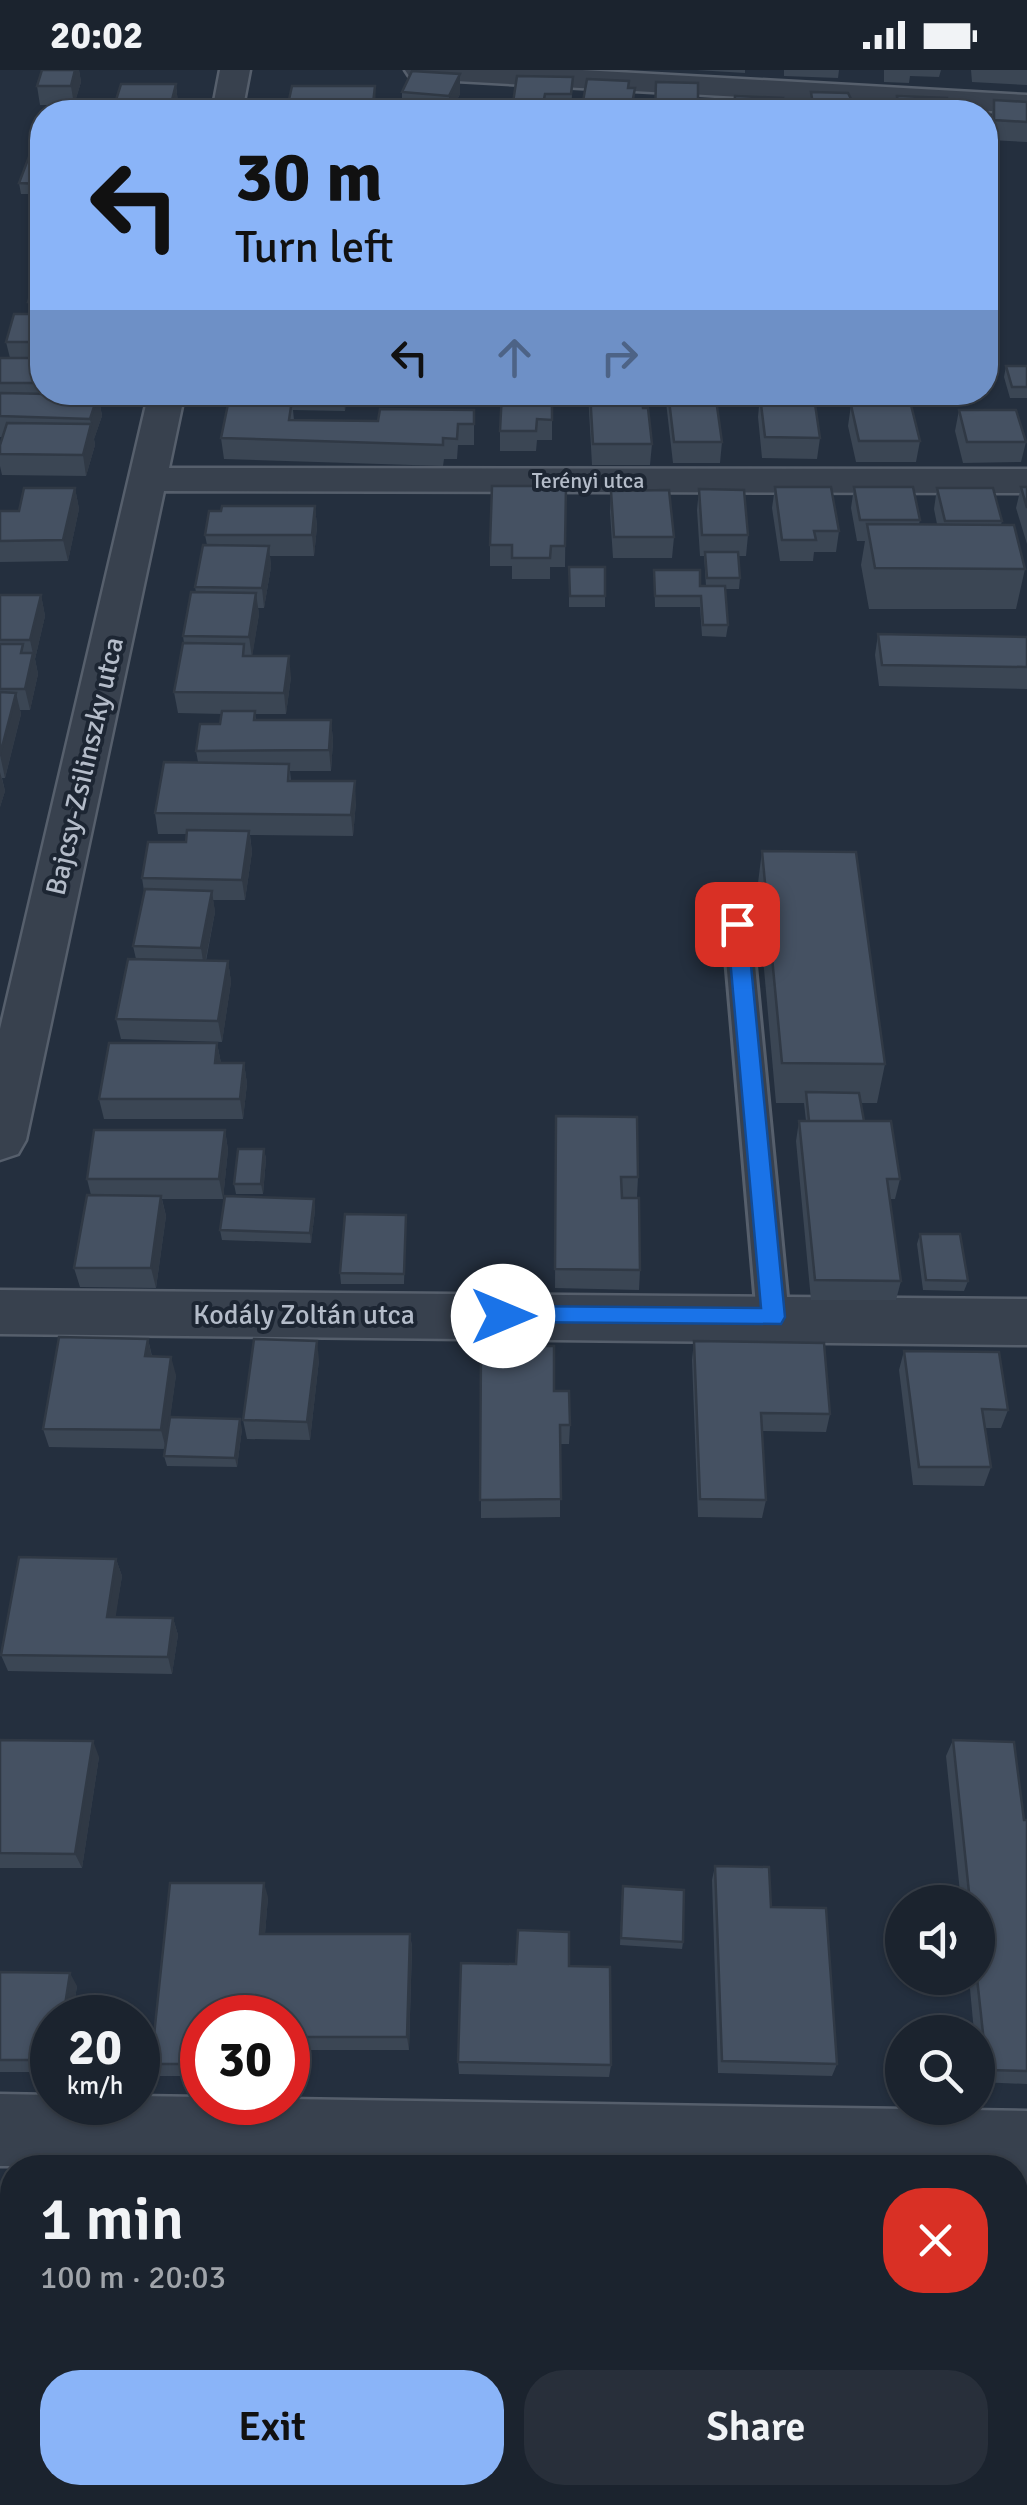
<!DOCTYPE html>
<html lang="en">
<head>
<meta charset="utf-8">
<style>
  :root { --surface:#1b232e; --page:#282f3a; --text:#f1f3f6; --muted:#a0a4aa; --line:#39404a; --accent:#8ab4f8 }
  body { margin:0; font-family:Signika,sans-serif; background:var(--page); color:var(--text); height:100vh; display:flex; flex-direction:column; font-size:38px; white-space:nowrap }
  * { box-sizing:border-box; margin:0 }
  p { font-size:32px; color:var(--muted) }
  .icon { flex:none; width:55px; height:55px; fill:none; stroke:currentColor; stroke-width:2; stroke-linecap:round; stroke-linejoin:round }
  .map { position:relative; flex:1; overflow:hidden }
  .details { position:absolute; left:0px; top:2085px; width:1028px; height:350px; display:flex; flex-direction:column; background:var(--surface); border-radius:40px 40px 0 0; box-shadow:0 2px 8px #0004,0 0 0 2px var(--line) }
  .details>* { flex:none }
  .hud { position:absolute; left:30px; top:30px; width:968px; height:305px; border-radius:40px; box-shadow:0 2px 8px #0004,0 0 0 2px var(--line); background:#8ab4f8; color:#111; overflow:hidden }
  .buttons { position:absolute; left:885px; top:1815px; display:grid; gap:20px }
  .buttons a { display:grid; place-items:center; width:110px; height:110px; border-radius:50%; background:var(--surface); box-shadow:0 2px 8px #0004,0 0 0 2px var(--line); font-size:50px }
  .speed { position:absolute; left:30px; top:1925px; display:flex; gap:20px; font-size:50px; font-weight:700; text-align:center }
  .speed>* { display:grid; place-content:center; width:130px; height:130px; border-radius:50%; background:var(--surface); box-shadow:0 2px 8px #0004,0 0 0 2px var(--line); line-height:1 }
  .speed small { font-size:25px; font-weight:400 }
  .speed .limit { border:15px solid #d22; background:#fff; color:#111 }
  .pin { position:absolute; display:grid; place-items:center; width:85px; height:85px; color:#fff; margin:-42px; border-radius:20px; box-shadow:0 5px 15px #0006 }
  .me { position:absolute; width:110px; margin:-55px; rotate:90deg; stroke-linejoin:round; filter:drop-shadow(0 0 8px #0008) }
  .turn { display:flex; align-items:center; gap:35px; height:210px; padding:0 40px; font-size:45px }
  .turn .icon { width:130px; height:130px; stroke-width:2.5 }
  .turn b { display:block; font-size:70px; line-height:85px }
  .lanes { display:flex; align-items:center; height:95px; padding:0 40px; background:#0003; justify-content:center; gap:50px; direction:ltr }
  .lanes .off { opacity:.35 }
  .round { display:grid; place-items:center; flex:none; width:105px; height:105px; border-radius:40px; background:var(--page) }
  .overview { display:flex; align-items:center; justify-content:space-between; height:170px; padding:0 40px }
  h1 { font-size:60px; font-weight:600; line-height:75px }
  .cta { display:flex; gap:20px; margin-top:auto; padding:20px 40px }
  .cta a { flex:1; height:115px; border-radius:40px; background:var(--accent); color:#111; font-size:40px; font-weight:600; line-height:115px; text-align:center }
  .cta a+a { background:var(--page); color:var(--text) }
  .status { display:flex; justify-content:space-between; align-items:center; height:70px; padding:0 50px; background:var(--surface); direction:ltr }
  .status svg { height:28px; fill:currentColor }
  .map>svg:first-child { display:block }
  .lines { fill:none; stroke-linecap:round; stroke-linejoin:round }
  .lane-casing { stroke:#565f6c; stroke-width:6 }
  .street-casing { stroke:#565f6c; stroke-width:5 }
  .lane { fill:#38414e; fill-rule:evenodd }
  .street { fill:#38414e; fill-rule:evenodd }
  .wall { fill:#3b4654 }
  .shaded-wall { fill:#303945 }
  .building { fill:#455162; stroke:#303945; stroke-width:2.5 }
  .route { fill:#1a73e8; stroke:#114b97; stroke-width:2.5 }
  .labels { text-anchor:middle; stroke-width:8; stroke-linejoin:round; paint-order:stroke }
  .far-street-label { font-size:22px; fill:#b4bcc9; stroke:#1d2633 }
  .street-label { font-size:28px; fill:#b4bcc9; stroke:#1d2633 }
</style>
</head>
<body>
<div class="status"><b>20:02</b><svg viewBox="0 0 49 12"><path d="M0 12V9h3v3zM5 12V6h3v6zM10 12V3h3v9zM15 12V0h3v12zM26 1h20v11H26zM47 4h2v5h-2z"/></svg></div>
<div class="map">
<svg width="1027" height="2435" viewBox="0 0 1027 2435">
  <rect width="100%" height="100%" fill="#242f3e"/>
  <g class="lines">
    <g class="lane-casing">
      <path id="lane" d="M737,844L747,847L751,854L789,1247L785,1256L773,1260L761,1256L757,1247L723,854L727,847Z"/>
    </g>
    <g class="street-casing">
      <path id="street" d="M220,0H250L242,42H212Z
        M405,0H582L1027,25V43L420,9L409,6Z
        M149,322H185L169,398L1027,399V423L164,421L26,1070L18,1084L0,1090V959Z
        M0,1220L1027,1229V1275L0,1264Z
        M0,2024L52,2025V2032H138V2026L202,2027V2032H288V2029L1027,2041V2113H1015V2098L0,2096Z"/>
    </g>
    <use href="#lane" class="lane"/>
    <use href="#street" class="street"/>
  </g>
  <path class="wall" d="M42,0H79L81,12L74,35H40L37,16Z
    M696,0H745V3Z
    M784,0H839L838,8L784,6Z
    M884,0H941L939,7L910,6L909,13L884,12Z
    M971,0H1027V15L972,12Z
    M517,6L573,7L571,42H512Z
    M176,14L178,34L176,42H117L115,33Z
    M292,16L376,36L375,42H281L289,40Z
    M629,18H635L633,42H581Z
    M402,22L460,24L451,42H420L402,41Z
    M811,22L857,41L856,42H809Z
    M994,30L1027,32V72L991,70V49Z
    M42,84V124H21L19,113Z
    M42,167V322H106L103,334H100L102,346L94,369L95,375L86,406L2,405L0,396V375L3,367H0V288H10L6,272L30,244L28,232L36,210L33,194Z
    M1006,296H1027V328H1010L1004,307Z
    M236,322H347L345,341L293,340L294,350L378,351L474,340V375H458L457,389H444L443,396L224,389L221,368L237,330Z
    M552,322V370H537L536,381H500V361Z
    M588,322H641L643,338L652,374L650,395H592Z
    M666,322H715L722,372L720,393H673L666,332Z
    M760,326L820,368L817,389L762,388L758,347Z
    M851,335L920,371L916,392H856L848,356Z
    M959,340L1026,372L1021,392L963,393L955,361Z
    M566,416L565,497H550V509H512V496H490V475Z
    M775,417L839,461L836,482H814L813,491H780L772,438Z
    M854,417L920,450L919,454H937L934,439L937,418L1002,451L1001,455L1025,499L1016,539H869L861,495L865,471H857L851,438Z
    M1021,417H1027V474L1016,438Z
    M75,418L79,439L68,491L0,492V441H19Z
    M699,419L748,465L746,486H739L740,508L739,519H725L728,555L726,567L702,566L700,537H655L654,500L700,516H706L704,486H700L697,440Z
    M611,421L674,467L672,488H613L610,442Z
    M315,436L317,457L314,486H270L271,497L264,538H258L259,544L252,586L291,607L286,644H255L256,650H331L333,671L331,701H290L291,711L356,732L353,766L250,765L252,782L245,830H213L215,842L206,891H228L231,912L222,972L121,969L116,949L136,889L133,876L144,821L142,808L186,772L187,764H158L155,743L198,692L196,681L220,654L222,644L178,643L174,622L184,573L183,566L196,522L195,517L207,475L205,465Z
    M569,497H605V537H569Z
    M0,525H41L45,546L35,589L38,604L30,640H20L21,644L5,708H2L5,721L0,737Z
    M878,564L1027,567V619L879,616L875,585Z
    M762,781L885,994L877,1033H861L864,1051L900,1109L895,1129H890L901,1211L896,1230H811L796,1071L799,1051H806L804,1033H776L757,821Z
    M217,973L221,993H244L247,1014L243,1049H104L99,1029Z
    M556,1046L638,1107L637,1127H622L640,1200L639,1220L555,1218Z
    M225,1060L228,1080L223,1129H162L166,1146L156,1218L80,1217L74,1198L91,1125L87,1109Z
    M264,1079L266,1089L263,1124H236L234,1114Z
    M314,1129L315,1140L311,1173L222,1170L220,1160Z
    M406,1145L404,1214H341L340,1203Z
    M920,1164L968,1211L964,1221L923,1220L917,1174Z
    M148,1269L152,1286L176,1305L170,1347L242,1359L237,1397L167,1396L164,1386L165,1379L49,1377L43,1359Z
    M694,1271L830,1344L826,1362L762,1361L766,1430L762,1448L698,1447L692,1290Z
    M481,1276L570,1355L569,1374H560V1447L481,1448Z
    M904,1281L1008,1340L1001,1358H985L991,1397L984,1416L913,1415L899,1300Z
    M319,1290L310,1370L247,1369L243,1350Z
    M116,1489L122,1506L115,1547L173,1548L178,1565L172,1604L8,1601L1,1585Z
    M0,1670L99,1687L82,1798H0Z
    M953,1670L1024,1750H1027V2014L979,2012L978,1962H974L969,1908H978V1832H961L946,1686Z
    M715,1796L771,1837L837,1994L832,2006L718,2003L712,1810Z
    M622,1823L683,1872L682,1879L620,1875Z
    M268,1827L265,1864H410L412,1877L409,1980H304L302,2006H288V1948H202V2006H157L151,1994Z
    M569,1896L611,1995L609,2007L459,2004L458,1992Z
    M0,1902L77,1916L72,1948H52V2002H0Z
    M1006,2422H1015L1027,2435H1007Z"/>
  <path class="shaded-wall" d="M75,0H79L81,12L74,35L71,16Z
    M460,4V24L450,42L449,26Z
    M176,14L178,34L176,42H172L171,34Z
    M375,16L376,36L375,42H373Z
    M343,322H347L345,341Z
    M98,325L102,346L94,369L90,349Z
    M91,354L95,375L86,406L83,385Z
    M75,418L79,439L68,491L63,470Z
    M315,436L317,457L314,486L312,465Z
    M269,476L271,497L264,538L262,518Z
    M256,523L259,544L252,588L249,567Z
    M41,525L45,546L35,589L38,604L30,640L25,619L33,584L30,570Z
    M289,586L291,607L286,644L284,623Z
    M16,623L21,644L5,708L0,685Z
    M331,650L333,671L331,701L329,680Z
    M0,702L5,721L0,737Z
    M355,711L356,732L353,766L351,745Z
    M249,761L252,782L245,830L242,810Z
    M212,821L215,842L204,898L201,878Z
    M228,891L231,912L222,972L218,951Z
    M217,973L221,993H215Z
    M244,993L247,1014L243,1049L240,1029Z
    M225,1060L228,1080L223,1129L219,1109Z
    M264,1079L266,1089L263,1124L261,1114Z
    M161,1126L166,1146L156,1218L151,1198Z
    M314,1129L315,1140L311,1173L310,1163Z
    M148,1269L152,1288L145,1286Z
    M317,1271L319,1290L310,1370L307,1352Z
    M171,1287L176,1305L166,1379L161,1360Z
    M240,1349L242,1359L237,1397L235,1388Z
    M116,1489L122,1506L113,1564L107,1547Z
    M173,1548L178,1565L172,1604L168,1587Z
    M93,1671L99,1687L82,1798L75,1784Z
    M264,1813L268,1827L264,1877L260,1864Z
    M410,1864L412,1877L409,1980L407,1967Z
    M70,1903L77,1916L72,1948H63Z
    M300,1967L304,1980L302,2006L299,1994Z
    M12,2281V2354L5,2409L0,2406V2371Z"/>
  <path class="building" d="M42,0H75L71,16H37Z
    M412,1L460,4L449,26L402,22Z
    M517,6L573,7L571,24H545L542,40L512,39Z
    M587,9L629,11L628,18H635L632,34H624L623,42H581Z
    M656,12L698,13V42H655Z
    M121,14H176L171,34L115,33Z
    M292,16H375L373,34H288Z
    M811,22L848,23L857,41L845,40V42H814Z
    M735,26L783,28L782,42H734Z
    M897,26L947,28L948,42H899Z
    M994,30L1027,32V52L994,50Z
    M281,40H308V42H281Z
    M30,84H42V114L19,113Z
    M40,167H42V194H33Z
    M35,210H42V232H28Z
    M14,244H42V272H6Z
    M0,288H42V313H0Z
    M1006,296H1027V317H1012Z
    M502,322H552V350L537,349L536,361H500Z
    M590,322H641L643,338H648L652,374H593Z
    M668,322H715L722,372H674Z
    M0,323L98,325L90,349L0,346Z
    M760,326L814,327L820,368L765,367Z
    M229,329L292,330L289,350L378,351L380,339L474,340V354H458L457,369L443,368V375L221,368Z
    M851,335H911L920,371H859Z
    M959,340H1016L1026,372H967Z
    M7,353L91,354L83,385L0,384V375Z
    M492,416H566L565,476H551L550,488H512V475H490Z
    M775,417H831L839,461H814L816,470H782Z
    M854,417H913L920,450H860Z
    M1021,417H1027V438Z
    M24,418H75L63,470L0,471V441H19Z
    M937,418H993L1002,451H945Z
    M699,419L744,420L748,465H702Z
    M669,420L674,467H614L611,421Z
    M222,436H315L312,465H205L209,441H221Z
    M867,454L1014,455L1025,499L875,498Z
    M203,475L269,476L262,518L195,517Z
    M705,482H738L740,508H707Z
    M569,497H605V526H570Z
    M654,500H700V516H725L728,555H703L701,526H655Z
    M191,522L256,523L249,567L183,566Z
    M0,525H41L30,570H0Z
    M878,564L1027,567V597L882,595Z
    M183,573L244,574L243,586H289L284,623L174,622Z
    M0,574H23L21,583H33L25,619H0Z
    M0,622L16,623L0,685Z
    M222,641H255L254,650H331L329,680L196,681L200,654H220Z
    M164,692L289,694L288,711H355L351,745L155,743Z
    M187,760L249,761L242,810L142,808L148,772H186Z
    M762,781L856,782L885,994L782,993Z
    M145,819L212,821L201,878L133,876Z
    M128,889L228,891L218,951L116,949Z
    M109,973H217L215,993H244L240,1029H99Z
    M806,1022L859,1023L864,1051H809Z
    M556,1046L637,1047L638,1107H621L622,1128H639L640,1200L555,1199Z
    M799,1051H891L900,1109H887L901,1211L815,1210Z
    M94,1060H225L219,1109H87Z
    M238,1079H264L261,1114H234Z
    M87,1125L161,1126L151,1198H74Z
    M225,1126L314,1129L310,1163L220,1160Z
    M345,1144L406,1145L404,1204L340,1203Z
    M920,1164H960L968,1211L926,1210Z
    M59,1267L148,1269L145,1286L171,1287L161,1360L43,1359Z
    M254,1269L317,1271L307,1352L243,1350Z
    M694,1271L824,1273L830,1344L761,1343L766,1430L700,1429Z
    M481,1276H554V1321H569L570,1355H560L561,1429L480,1430Z
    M904,1281L999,1282L1008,1340L982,1339L991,1397H919Z
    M170,1347L240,1349L235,1388L164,1386Z
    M19,1487L116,1489L107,1547L173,1548L168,1587L1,1585Z
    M0,1670L93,1671L75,1784L0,1783Z
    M953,1670L1014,1672L1024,1750H1027V2001L987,2000L977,1908L978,1832H970Z
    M715,1796L769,1797L771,1837L826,1838L837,1994L722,1991Z
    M170,1813H264L260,1864H410L407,1967H300L299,1994H288V1948H202V1994H151Z
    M623,1816L684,1820L683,1872L621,1868Z
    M518,1860L569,1862V1896L610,1897L611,1995L458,1992L461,1893L516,1894Z
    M0,1902L70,1903L63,1948H52V1990H0Z
    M1015,2133L1027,2134V2435H1017L1015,2417Z
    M0,2281H12L0,2371Z"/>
  <path class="route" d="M737,847L747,854L785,1247L781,1254L495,1252L491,1246L495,1239L503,1236L761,1238L727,854Z"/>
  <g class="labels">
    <g class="far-street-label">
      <text x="588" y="418">Terényi utca</text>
    </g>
    <g class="street-label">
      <text transform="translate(84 696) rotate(-77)" y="10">Bajcsy-Zsilinszky utca</text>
      <text x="304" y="1254">Kodály Zoltán utca</text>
    </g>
  </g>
</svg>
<div class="buttons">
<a><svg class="icon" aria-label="sound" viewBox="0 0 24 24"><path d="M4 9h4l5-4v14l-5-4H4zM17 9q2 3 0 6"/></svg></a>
<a><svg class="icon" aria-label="search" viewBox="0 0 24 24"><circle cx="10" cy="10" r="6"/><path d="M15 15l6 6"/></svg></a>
</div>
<div class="speed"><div>20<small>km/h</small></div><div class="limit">30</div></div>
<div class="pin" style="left:737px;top:854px;background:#d93025"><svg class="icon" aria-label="arrive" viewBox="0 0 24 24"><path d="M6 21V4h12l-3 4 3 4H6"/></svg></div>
<svg class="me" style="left:503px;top:1246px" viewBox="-20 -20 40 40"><circle r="19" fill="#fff"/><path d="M0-13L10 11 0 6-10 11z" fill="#1a73e8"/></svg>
<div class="hud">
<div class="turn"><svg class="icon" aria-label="left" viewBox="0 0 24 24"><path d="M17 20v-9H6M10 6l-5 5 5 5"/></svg><div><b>30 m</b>Turn left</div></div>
<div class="lanes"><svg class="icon" aria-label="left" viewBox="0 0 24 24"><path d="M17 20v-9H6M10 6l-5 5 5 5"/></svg><svg class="icon off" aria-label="ahead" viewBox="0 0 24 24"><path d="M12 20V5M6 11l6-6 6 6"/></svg><svg class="icon off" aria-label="right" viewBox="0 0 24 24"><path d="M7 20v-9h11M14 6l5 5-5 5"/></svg></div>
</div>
<section class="details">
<div class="overview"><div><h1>1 min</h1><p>100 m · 20:03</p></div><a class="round" style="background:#d93025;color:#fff"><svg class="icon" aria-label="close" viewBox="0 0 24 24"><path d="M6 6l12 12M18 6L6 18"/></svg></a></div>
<div class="cta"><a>Exit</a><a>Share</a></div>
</section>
</div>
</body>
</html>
